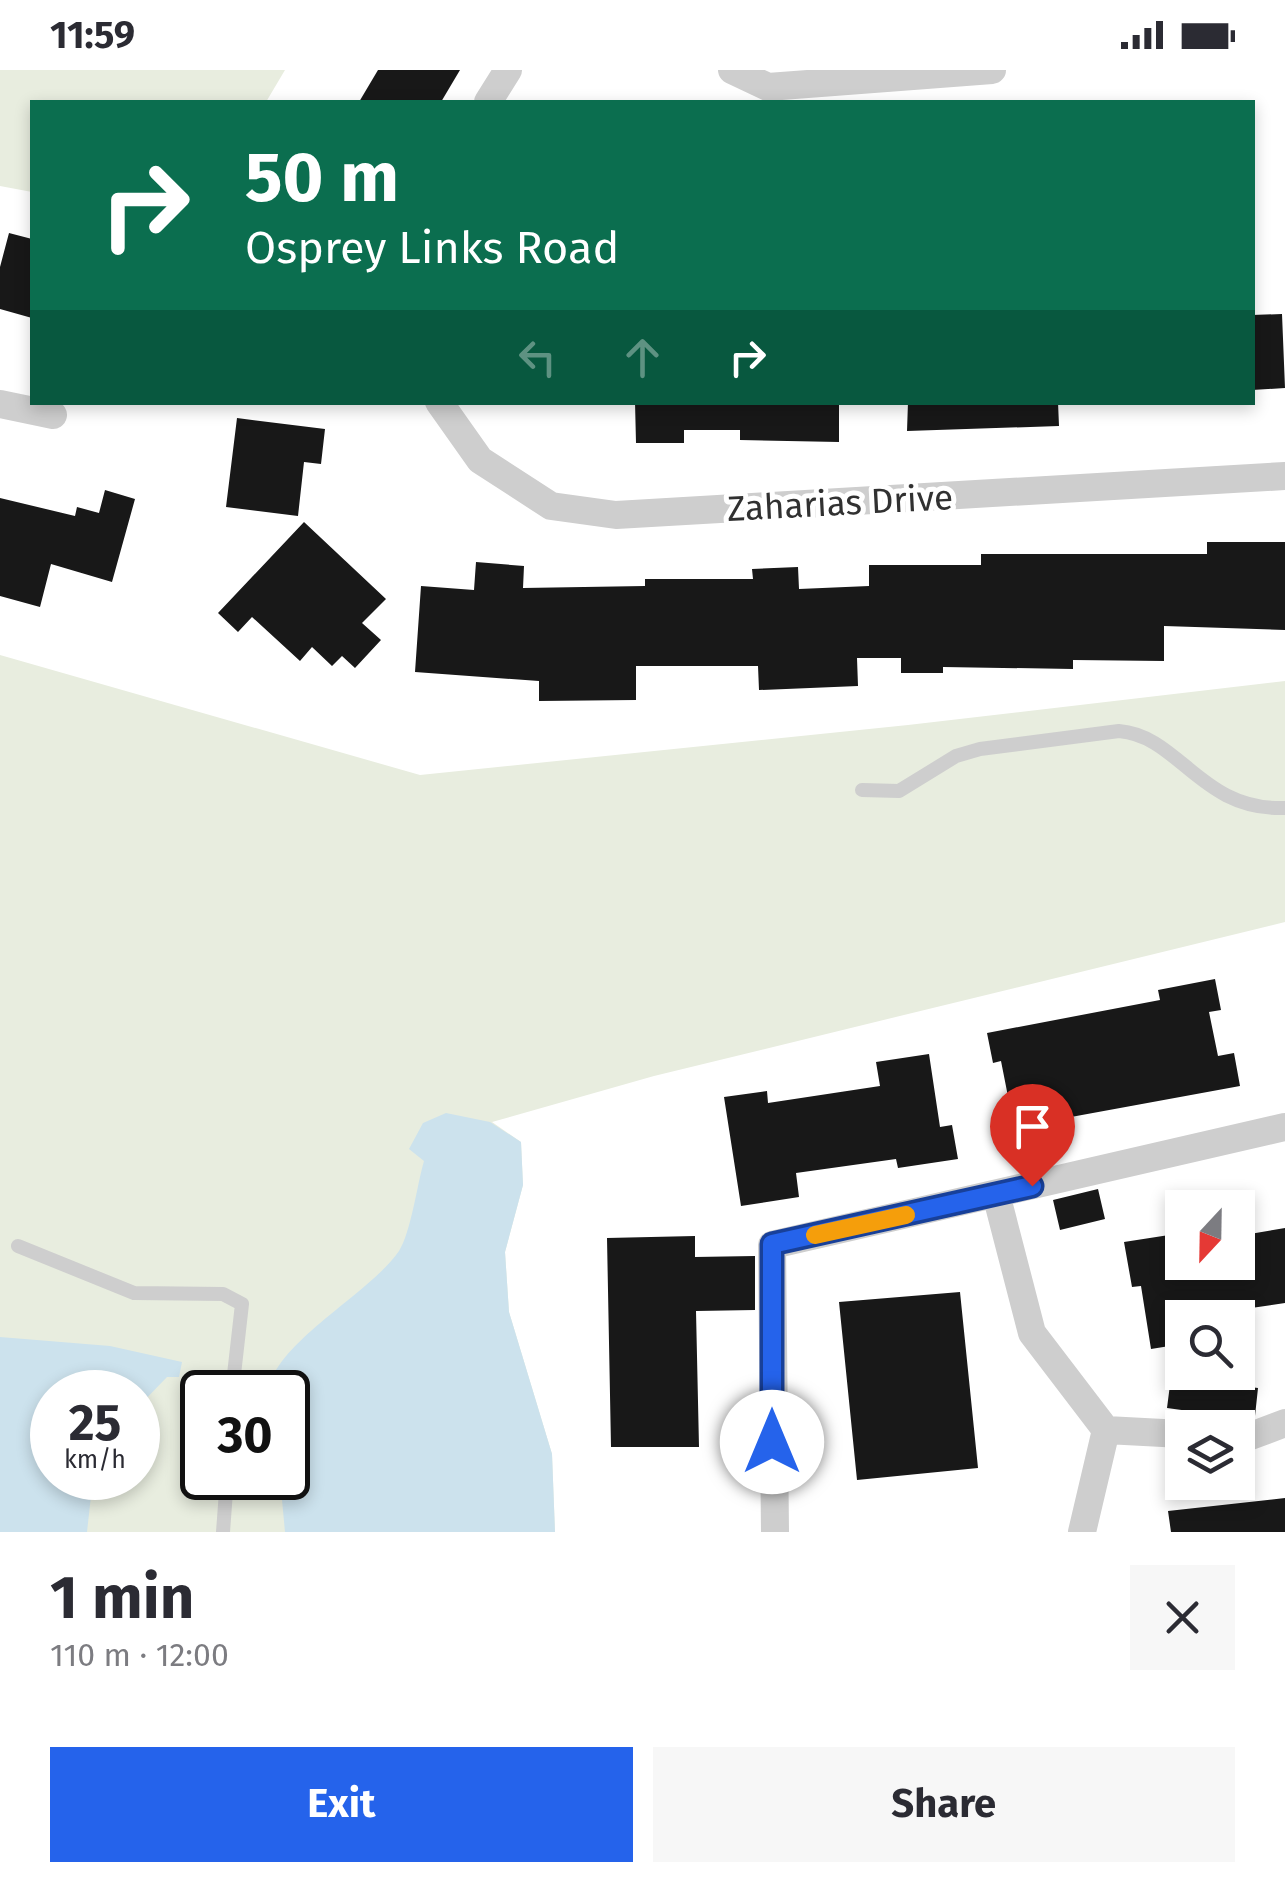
<!DOCTYPE html>
<html lang="en">
<head>
<meta charset="utf-8">
<style>
  :root { --surface:#fff; --page:#f7f7f7; --text:#2b2b33; --muted:#7c7c81; --accent:#2563eb }
  body { margin:0; font-family:"Fira Sans",sans-serif; background:var(--page); color:var(--text); height:100vh; display:flex; flex-direction:column; font-size:38px; white-space:nowrap }
  * { box-sizing:border-box; margin:0 }
  p { font-size:32px; color:var(--muted) }
  .icon { flex:none; width:55px; height:55px; fill:none; stroke:currentColor; stroke-width:2; stroke-linecap:round; stroke-linejoin:round }
  .map { position:relative; height:1462px; overflow:hidden }
  .details { display:flex; flex-direction:column; background:var(--surface); flex:1 }
  .details>* { flex:none }
  .guide { position:absolute; left:30px; top:30px; width:1225px; height:305px; border-radius:0px; box-shadow:0 5px 15px #0003; background:#0b6e4f; color:#fff; overflow:hidden }
  .needle { width:65px; rotate:202deg }
  .fabs { position:absolute; left:1165px; top:1120px; display:grid; gap:20px }
  .fabs a { display:grid; place-items:center; width:90px; height:90px; border-radius:0px; background:var(--surface); box-shadow:0 5px 15px #0003; font-size:50px }
  .speed { position:absolute; left:30px; top:1300px; display:flex; gap:20px; font-size:50px; font-weight:700; text-align:center }
  .speed>* { display:grid; place-content:center; width:130px; height:130px; border-radius:50%; background:var(--surface); box-shadow:0 5px 15px #0003; line-height:1 }
  .speed small { font-size:25px; font-weight:400 }
  .speed .limit { border:5px solid #111; border-radius:15px; background:#fff; color:#111 }
  .pin { position:absolute; display:grid; place-items:center; width:85px; height:85px; color:#fff; margin:-102px -42px; border-radius:50% 50% 50% 0; rotate:-45deg; box-shadow:0 0 10px #0007 }
  .pin .icon { rotate:45deg }
  .me { position:absolute; width:110px; margin:-55px; rotate:0deg; stroke-linejoin:round; filter:drop-shadow(0 0 8px #0008) }
  .turn { display:flex; align-items:center; gap:35px; height:210px; padding:0 50px; font-size:45px }
  .turn .icon { width:130px; height:130px; stroke-width:2.5 }
  .turn b { display:block; font-size:70px; line-height:85px }
  .lanes { display:flex; align-items:center; height:95px; padding:0 50px; background:#0003; justify-content:center; gap:50px; direction:ltr }
  .lanes .off { opacity:.35 }
  .round { display:grid; place-items:center; flex:none; width:105px; height:105px; border-radius:0px; background:var(--page) }
  .overview { display:flex; align-items:center; justify-content:space-between; height:170px; padding:0 50px }
  h1 { font-size:60px; font-weight:700; line-height:75px }
  .action { display:flex; gap:20px; margin-top:auto; padding:20px 50px }
  .action a { flex:1; height:115px; border-radius:0px; background:var(--accent); color:#fff; font-size:40px; font-weight:700; line-height:115px; text-align:center }
  .action a+a { background:var(--page); color:var(--text) }
  .status { display:flex; justify-content:space-between; align-items:center; height:70px; padding:0 50px; background:var(--surface); direction:ltr }
  .status svg { height:28px; fill:currentColor }
  .map>svg:first-child { display:block }
  .green { fill:#e8eddf; fill-rule:evenodd }
  .water { fill:#cce2ed }
  .building { fill:#181818 }
  .lines { fill:none; stroke-linecap:round; stroke-linejoin:round }
  .lane { stroke:#cecece; stroke-width:14 }
  .street { stroke:#cecece; stroke-width:28 }
  .route-casing { stroke:#184099; stroke-width:25 }
  .route { stroke:#2563eb; stroke-width:18 }
  .slow { stroke:#f59e0b; stroke-width:18 }
  .labels { text-anchor:middle; stroke-width:10; stroke-linejoin:round; paint-order:stroke }
  .street-label { font-size:35px; fill:#313131; stroke:#fff }
</style>
</head>
<body>
<div class="status"><b>11:59</b><svg viewBox="0 0 49 12"><path d="M0 12V9h3v3zM5 12V6h3v6zM10 12V3h3v9zM15 12V0h3v12zM26 1h20v11H26zM47 4h2v5h-2z"/></svg></div>
<div class="map">
<svg width="1285" height="1462" viewBox="0 0 1285 1462">
  <rect width="100%" height="100%" fill="#fff"/>
  <path class="green" d="M0,0H285L266,32H32V122L0,116Z
    M0,585L420,705L908,655L1285,611V852L654,1006L492,1052L521,1072L523,1115L505,1182L509,1242L552,1384L555,1462H0ZM52,1322H138V1408H52ZM202,1322H288V1408H202Z"/>
  <path class="water" d="M446,1043L490,1052L521,1072L523,1115L505,1182L509,1242L552,1384L555,1462H285L281,1419L284,1408H288L299,1345L288,1341V1322H269C271,1275 371,1223 399,1181C411,1162 417,1115 424,1091L409,1079L423,1053Z
    M0,1267L110,1276L182,1292L179,1307H167L138,1337V1322H52V1408H93L87,1462H0Z"/>
  <path class="building" d="M378,0H460L441,32H359Z
    M9,163L32,169V248L0,239V197Z
    M1282,244L1285,318L1252,320V245Z
    M635,332H839V372L740,370V360H684V373H636Z
    M908,332H1058L1059,356L907,361Z
    M237,348L325,359L321,394L304,392L298,446L226,437Z
    M105,420L135,429L112,512L51,494L40,537L0,526V428L75,446L77,437L99,443Z
    M304,452L386,529L362,553L381,570L355,598L342,586L332,596L312,577L300,591L252,547L238,562L218,543Z
    M1207,472H1285V560L1164,556V591L1073,590V599L943,597V603H901V588H857L858,616L759,620L758,596H636V630L539,631V611L415,602L421,516L474,520L476,492L524,496L523,518L645,516V509H753L752,499L798,497L799,519L869,516V495H981V484H1207Z
    M1215,909L1221,940L1209,942L1218,986L1234,983L1240,1016L1071,1047L1073,1057L1016,1067L1001,991L993,993L987,963L1160,930L1158,920Z
    M929,984L940,1057L952,1055L958,1089L898,1098L896,1089L796,1103L799,1127L741,1136L724,1027L767,1021L768,1033L880,1016L876,992Z
    M1098,1119L1105,1149L1060,1160L1053,1130Z
    M1285,1158V1233L1182,1248V1274L1151,1279L1141,1216L1132,1217L1124,1172L1182,1163V1192H1238V1166Z
    M695,1166V1187L755,1186V1240L696,1241L699,1377H611L607,1168Z
    M960,1222L978,1398L857,1410L839,1232Z
    M1171,1307L1258,1318L1255,1346L1247,1349L1167,1338Z
    M1285,1428V1462H1171L1168,1441Z"/>
  <g class="lines">
    <path class="lane" d="M862,720L899,721L956,686L980,679L1119,661C1180,666 1200,741 1285,738
      M18,1176L134,1223L223,1224L242,1234L232,1322
      M223,1462L227,1408"/>
    <path class="street" d="M732,0L768,17L992,0
      M488,32L508,0
      M439,332L480,390L551,436L616,445L1285,406
      M0,334L53,345
      M996,1124L1032,1263L1106,1360L1182,1364
      M1238,1367H1248L1285,1353
      M775,1462L772,1175L1285,1057
      M1082,1462L1106,1360"/>
  </g>
  <g class="lines">
    <g class="route-casing">
      <path id="route" d="M772,1372V1174L1032,1116"/>
    </g>
    <use href="#route" class="route"/>
    <path class="slow" d="M815,1165L906,1145"/>
  </g>
  <g class="labels">
    <g class="street-label">
      <text transform="translate(840 433) rotate(-3)" y="12">Zaharias Drive</text>
    </g>
  </g>
</svg>
<div class="fabs">
<a><svg class="needle" viewBox="-14 -14 28 28"><path d="M0-13l5 13h-10z" fill="#e53935"/><path d="M0 13l5-13h-10z" fill="#7c7c81"/></svg></a>
<a><svg class="icon" aria-label="search" viewBox="0 0 24 24"><circle cx="10" cy="10" r="6"/><path d="M15 15l6 6"/></svg></a>
<a><svg class="icon" aria-label="layers" viewBox="0 0 24 24"><path d="M12 4l9 5-9 5-9-5zM3 14l9 5 9-5"/></svg></a>
</div>
<div class="speed"><div>25<small>km/h</small></div><div class="limit">30</div></div>
<div class="pin" style="left:1032px;top:1116px;background:#d93025"><svg class="icon" aria-label="arrive" viewBox="0 0 24 24"><path d="M6 21V4h12l-3 4 3 4H6"/></svg></div>
<svg class="me" style="left:772px;top:1372px" viewBox="-20 -20 40 40"><circle r="19" fill="#fff"/><path d="M0-13L10 11 0 6-10 11z" fill="#2563eb"/></svg>
<div class="guide">
<div class="turn"><svg class="icon" aria-label="right" viewBox="0 0 24 24"><path d="M7 20v-9h11M14 6l5 5-5 5"/></svg><div><b>50 m</b>Osprey Links Road</div></div>
<div class="lanes"><svg class="icon off" aria-label="left" viewBox="0 0 24 24"><path d="M17 20v-9H6M10 6l-5 5 5 5"/></svg><svg class="icon off" aria-label="ahead" viewBox="0 0 24 24"><path d="M12 20V5M6 11l6-6 6 6"/></svg><svg class="icon" aria-label="right" viewBox="0 0 24 24"><path d="M7 20v-9h11M14 6l5 5-5 5"/></svg></div>
</div>
</div>
<section class="details">
<div class="overview"><div><h1>1 min</h1><p>110 m · 12:00</p></div><a class="round"><svg class="icon" aria-label="close" viewBox="0 0 24 24"><path d="M6 6l12 12M18 6L6 18"/></svg></a></div>
<div class="action"><a>Exit</a><a>Share</a></div>
</section>
</body>
</html>
